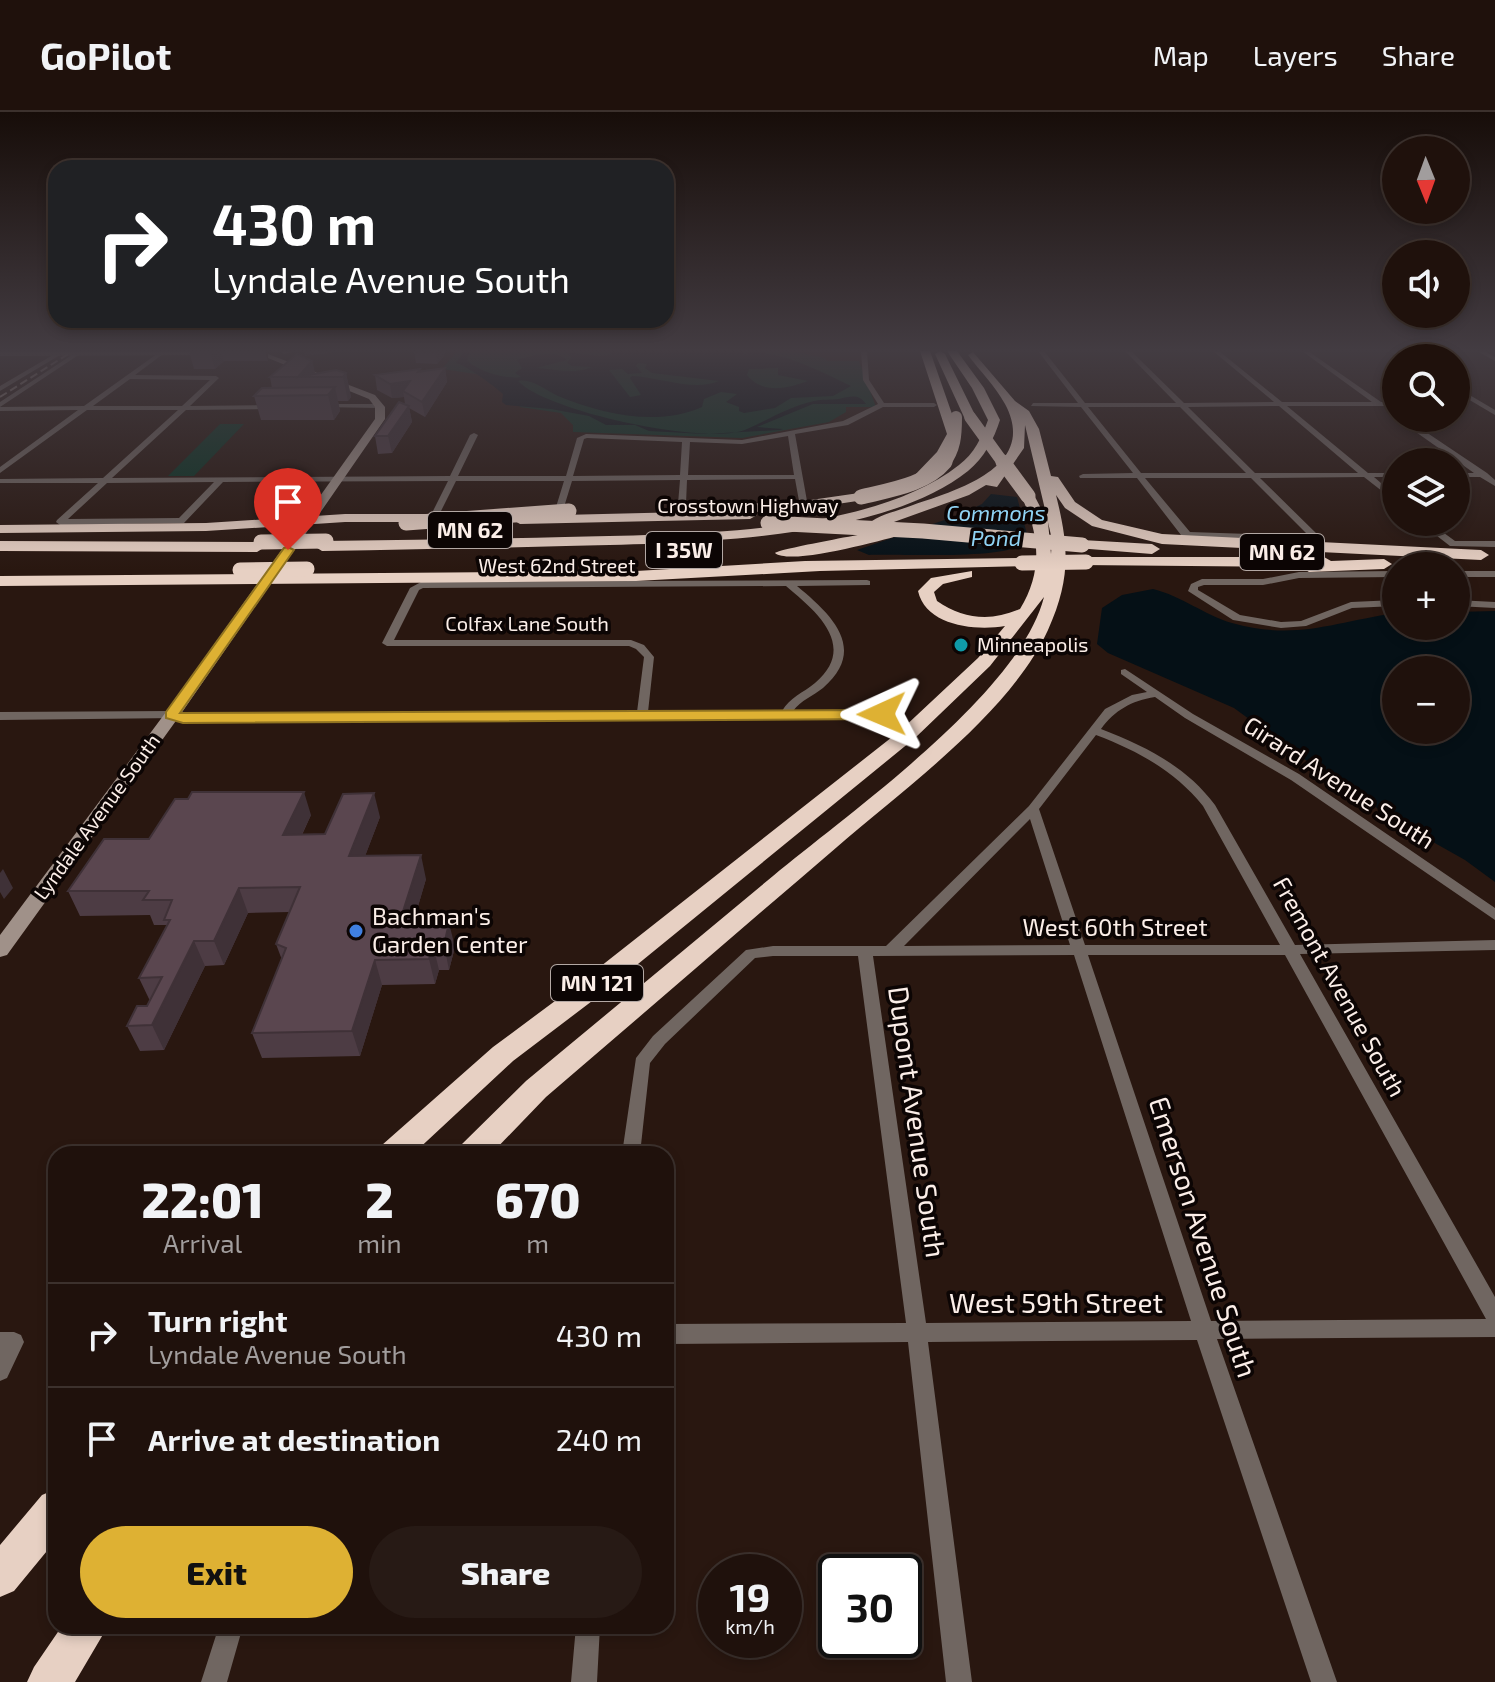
<!DOCTYPE html>
<html lang="en">
<head>
<meta charset="utf-8">
<style>
  :root { --surface:#1f110c; --page:#271a15; --text:#f1f3f6; --muted:#a19d9d; --line:#3c312d; --accent:#deb133 }
  body { margin:0; font-family:"Exo 2",sans-serif; background:var(--page); color:var(--text); height:100vh; display:flex; flex-direction:column; font-size:30px; white-space:nowrap }
  * { box-sizing:border-box; margin:0 }
  p { font-size:26px; color:var(--muted) }
  .icon { flex:none; width:44px; height:44px; fill:none; stroke:currentColor; stroke-width:2; stroke-linecap:round; stroke-linejoin:round }
  .map { position:relative; flex:1; overflow:hidden }
  .side { position:absolute; left:48px; top:1034px; width:626px; height:488px; display:flex; flex-direction:column; background:var(--surface); border-radius:24px; box-shadow:0 4px 12px #0003,0 0 0 2px var(--line) }
  .side>* { flex:none }
  .top-card { position:absolute; left:48px; top:48px; width:626px; height:168px; border-radius:24px; box-shadow:0 4px 12px #0003,0 0 0 2px var(--line); background:#202124; color:#fff; overflow:hidden }
  .needle { width:52px; rotate:179deg }
  .fabs { position:absolute; left:1382px; top:24px; display:grid; gap:16px }
  .fabs a { display:grid; place-items:center; width:88px; height:88px; border-radius:50%; background:var(--surface); box-shadow:0 4px 12px #0003,0 0 0 2px var(--line); font-size:40px }
  .speed { position:absolute; left:698px; top:1442px; display:flex; gap:16px; font-size:40px; font-weight:700; text-align:center }
  .speed>* { display:grid; place-content:center; width:104px; height:104px; border-radius:50%; background:var(--surface); box-shadow:0 4px 12px #0003,0 0 0 2px var(--line); line-height:1 }
  .speed small { font-size:20px; font-weight:400 }
  .speed .limit { border:4px solid #111; border-radius:12px; background:#fff; color:#111 }
  .pin { position:absolute; display:grid; place-items:center; width:68px; height:68px; color:#fff; margin:-82px -34px; border-radius:50% 50% 50% 0; rotate:-45deg; box-shadow:0 0 8px #0007 }
  .pin .icon { rotate:45deg }
  .me { position:absolute; width:88px; margin:-44px; rotate:269deg; stroke-linejoin:round; filter:drop-shadow(0 0 6px #0008) }
  .turn { display:flex; align-items:center; gap:28px; height:168px; padding:0 32px; font-size:36px }
  .turn .icon { width:104px; height:104px; stroke-width:2.5 }
  .turn b { display:block; font-size:56px; line-height:68px }
  .eta { display:flex; justify-content:space-evenly; align-items:center; height:136px; text-align:center }
  .eta b { font-size:48px; font-weight:800; line-height:56px }
  .action { display:flex; gap:16px; margin-top:auto; padding:16px 32px }
  .action a { flex:1; height:92px; border-radius:48px; background:var(--accent); color:#111; font-size:32px; font-weight:800; line-height:92px; text-align:center }
  .action a+a { background:var(--page); color:var(--text) }
  ul { padding:0; list-style:none }
  li { display:flex; align-items:center; gap:24px; height:104px; padding:0 32px; border-top:2px solid var(--line) }
  li div { flex:1 }
  li b { display:block; font-size:30px }
  li em { font-style:normal }
  header { display:flex; align-items:center; gap:48px; box-sizing:border-box; height:112px; padding:0 40px; background:var(--surface); border-bottom:2px solid var(--line) }
  header strong { font-size:38px }
  nav { display:flex; gap:44px; margin-inline-start:auto; font-size:28px }
  .map>svg:first-child { display:block }
  .green { fill:#093223 }
  .water { fill:#051016; fill-rule:evenodd }
  .lines { fill:none; stroke-linecap:round; stroke-linejoin:round }
  .minor { fill:#706661; fill-rule:evenodd }
  .tertiary { fill:#706661; fill-rule:evenodd }
  .secondary { fill:#a09189; fill-rule:evenodd }
  .motorway { fill:#e7d0c3; fill-rule:evenodd }
  .rail { stroke:#968780; stroke-width:2; stroke-dasharray:8 4; stroke-linecap:butt }
  .motorway-bridge-far1 { stroke:#e7d0c3; stroke-width:12 }
  .motorway-bridge { stroke:#e7d0c3; stroke-width:15 }
  .wall { fill:#4d3c44 }
  .shaded-wall { fill:#3f3137 }
  .building { fill:#5a464f; stroke:#3f3137; stroke-width:2 }
  .route { fill:#deb133; stroke:#907321; stroke-width:2 }
  .culture-dot { fill:#0f9aa8; stroke:#0c0504; stroke-width:3 }
  .shop-dot { fill:#3f7fe0; stroke:#0c0504; stroke-width:3 }
  .labels { text-anchor:middle; stroke-width:7; stroke-linejoin:round; paint-order:stroke }
  .far-street-label { font-size:20px; fill:#fbeee8; stroke:#0c0504 }
  .far-poi-label { font-size:20px; fill:#fbeee8; stroke:#0c0504; text-anchor:start }
  .far-water-label { font-size:22px; font-style:italic; fill:#90d3f4; stroke:#0c0504 }
  .shield { fill:#0c0504; stroke:#b3a8a4; stroke-width:2 }
  .shield-label { font-size:22px; font-weight:bold; fill:#fbeee8 }
  .street-label { font-size:24px; fill:#fbeee8; stroke:#0c0504 }
  .poi-label { font-size:24px; fill:#fbeee8; stroke:#0c0504; text-anchor:start }
  .near-street-label { font-size:28px; fill:#fbeee8; stroke:#0c0504 }
</style>
</head>
<body>
<header>
<strong>GoPilot</strong>
<nav><a>Map</a><a>Layers</a><a>Share</a></nav>
</header>
<div class="map">
<svg width="1495" height="1570" viewBox="0 0 1495 1570">
  <rect width="100%" height="100%" fill="#291710"/>
  <path class="green" d="M457,239H792L825,246L827,249H859L876,295H846V300L829,310L742,326L573,320V313L561,301L520,295L510,267L442,257Z
    M220,312H244L194,364H168Z"/>
  <path class="water" d="M464,239H470L467,248C476,259 508,268 521,265L515,261L522,256L517,248C534,243 554,237 567,248L536,256C556,257 573,263 592,255L572,254L567,251L571,246L569,241C584,240 595,246 610,243L611,240L608,239H742L748,244L746,239C783,240 819,258 851,274L833,284L791,286L775,296L744,301L739,299V295L726,290L737,282L721,280L704,287L702,295C658,315 602,302 558,284C545,278 532,266 518,269C545,299 709,335 747,317C768,308 790,294 814,289C822,287 831,288 839,287C850,285 858,281 866,292H813L757,315L783,317L780,318L705,322L649,319L635,313H606L589,304L551,297L506,293L502,290L503,282C496,275 464,252 456,251ZM638,251L647,252L645,256L652,261L719,269C694,280 659,265 632,264L630,266L641,283L630,285L609,258L622,257L628,262L642,261L636,254ZM778,256V263L808,269C789,276 763,283 747,263L749,257Z
    M991,382L1017,385L1027,422C1025,426 1023,430 1020,433C1004,447 895,442 869,443L857,438L959,403L982,392Z
    M1153,477C1182,484 1204,503 1232,511C1296,529 1334,510 1396,501V514H1456V500L1495,499V770L1465,748L1401,712L1301,645L1234,596L1108,541L1097,532L1102,496L1122,483ZM1456,558V618H1396V558Z"/>
  <g class="lines">
    <path class="minor" d="M78,239L80,242L0,295L84,294L161,239L163,242L135,263L216,264L219,266L190,294L276,293L279,295L276,297L186,298L112,366L450,364L470,323L474,321L478,323L458,364H566L577,326L586,322L742,328L843,309L878,292L863,268L861,239H867L869,268L884,291H934L937,293L934,295H883L848,313L795,322L807,389L803,391L799,389L795,367L687,368L686,392L682,394L678,392L680,368L572,369L564,395L560,397L556,395L564,369H456L441,399L437,402L433,399L448,369L223,370L184,411L60,413L56,410L57,408L98,371H0V367L103,366L178,298H87L0,361V355L78,298L0,299V290ZM130,267L210,268L182,294H93ZM788,324L794,363H688L690,330L742,332ZM587,326L682,330L680,363L573,364L584,327ZM214,370L179,406L68,407L107,371Z
      M1038,239H1044L1085,291H1176L1125,239H1131L1184,291L1274,290L1213,239H1219L1282,290H1372L1302,239H1308L1381,290H1396V294H1287L1368,361H1396V365H1374L1396,384V390L1364,365L1260,366L1318,423V427L1304,431L1189,426L1181,423L1137,366H1080L1079,364L1083,362L1133,361L1081,295L1031,294L1033,291H1078ZM1279,294L1358,361H1255L1188,295ZM1088,295H1180L1246,361H1141ZM1145,366H1251L1309,424L1190,420Z
      M1390,239H1397L1408,246H1401Z
      M1477,239H1484L1495,245V249Z
      M58,240L60,243L0,279V274Z
      M1456,275L1495,298V303L1456,280Z
      M320,292H380L383,294L380,296L318,295Z
      M1396,306H1405L1487,361L1495,368V374L1480,365H1456V361H1474Z
      M1419,410H1429L1455,429H1495V435L1450,434Z
      M1396,459V465L1299,466L1263,473H1204L1198,475V478L1240,503L1281,510L1301,509L1351,490L1396,488V494L1352,496L1306,514L1281,516L1233,508L1188,479L1191,472L1202,467H1263L1299,460Z
      M1456,459H1495V465H1456Z
      M867,468L870,469V473L797,474C832,503 868,537 823,576C813,584 801,588 793,599L886,600L888,602L882,605L183,610L166,603L172,600L184,604L637,600L644,545L636,537L629,534H387L382,531L410,476L421,470ZM786,474C817,500 858,534 815,571C803,581 790,585 782,599L648,600L654,545L644,533L631,528H394L419,478L423,476Z
      M1456,488L1495,490V496L1456,494Z
      M1125,557L1193,602L1299,662L1495,796V808L1291,668L1185,606L1155,585C1131,589 1115,598 1101,617C1145,634 1186,654 1215,693L1295,833L1495,828V838L1300,842L1495,1185V1225L1217,1227L1337,1570H1311L1197,1228L928,1230L972,1570H946L908,1230L666,1232V1212L906,1211L858,844H773L755,846L665,932L650,951L640,1042H622L636,946L653,924L746,838L773,834H886L1029,694L1105,597L1132,583L1147,580L1121,562V558ZM1096,623C1138,639 1175,659 1203,694L1280,833H1085L1039,697ZM1030,707L1070,833L904,834ZM1074,843L1191,1209L926,1211L873,844ZM1088,843H1285L1486,1207L1211,1209Z
      M0,1220H14L21,1223L24,1230L7,1266L0,1269Z
      M219,1514H243L227,1570H201Z
      M576,1514H600L597,1570H571Z"/>
    <path class="tertiary" d="M216,239L213,243L0,244V240Z
      M281,239H296L284,242Z
      M172,599L177,600V606L0,608V600Z"/>
    <path class="secondary" d="M268,242L375,283L385,295V307L178,606L7,843L0,845V823L166,600L375,307V295L369,287L268,246Z"/>
    <path class="motorway" d="M920,239H930L959,322L948,345L919,370L912,366L937,340L947,322Z
      M940,239L945,242L976,305L974,308L964,305L935,242Z
      M947,239H957L984,276L1000,308C994,327 984,346 968,359C877,431 679,431 566,434C485,436 403,438 322,439L314,434L322,429C403,428 484,427 565,425C678,422 867,425 959,353C974,342 982,325 988,308L972,276Z
      M973,240L1015,289L1029,299L1039,317L1051,364L1058,365L1075,390L1102,408L1162,422L1481,438L1489,443L1481,448L1162,432L1092,414L1065,396L1056,383C1069,435 1071,467 1048,518C1010,601 905,676 837,735C740,818 643,902 546,985L491,1042H457L461,1033L526,969C608,901 691,832 773,764C851,699 1019,582 1044,485L990,554L915,626L600,883L513,949L413,1042H378L382,1033L493,935L582,869L901,618L978,546L1005,514C975,519 926,514 918,479L931,466L972,459V465L943,472L934,480L937,489C963,507 991,510 1020,497C1043,460 1040,422 1021,384L1023,381H1033L1048,410L1025,313L1024,336L997,375L986,373L969,383L880,415H870L868,412C879,402 899,399 913,393C957,378 1039,355 1005,292C995,274 980,259 968,243ZM1048,410L1052,428L1051,442Z
      M859,381L864,382V388L797,398L754,400L757,403L750,407L520,412L513,408L520,404L727,399L725,396L732,392L797,390Z
      M345,402H432L439,406L432,410H345L206,419L0,421V413L206,411Z
      M900,415L907,419L905,422C882,428 791,454 775,441C782,436 881,419 900,415Z
      M1082,428L1152,432L1160,437L1152,442L1077,436V430Z
      M0,429L257,430L265,435L257,440L0,439Z
      M1086,445H1324L1331,449L1384,447L1392,452L1384,457L1309,460L1301,455L1080,453L1078,450Z
      M1022,446L1028,448V454L820,459L636,469L0,474V464L636,459L805,449Z
      M56,1377V1428L14,1479L0,1485V1433L42,1383Z
      M62,1514H108L75,1570H27L34,1555Z"/>
    <path class="rail" d="M0,285L73,239"/>
    <path class="motorway-bridge-far1" d="M970,305L1004,352
      M944,352C955,337 956,324 956,305"/>
    <path class="motorway-bridge" d="M1003,350L1028,384
      M861,385C889,378 926,373 945,350
      M406,411L569,399
      M768,411L923,419L1082,433
      M261,430L326,429
      M1022,451L1086,450
      M240,458L307,457"/>
  </g>
  <path class="wall" d="M189,239H265L268,249H224L215,257H194Z
    M416,239H446L443,245L437,252L416,251L414,240Z
    M312,249L315,262L346,261L351,285L348,289H338L340,299L334,308H261L254,284L272,276L270,265Z
    M445,256L447,270L425,305L409,296L412,310L392,341L378,342L375,324L405,292L404,285L392,286L377,278L375,263Z
    M311,703L302,723L325,722L380,705L365,744L426,767L413,811L455,835L449,858H439L435,872L382,873L360,944L262,946L252,921L282,848L276,832L290,800L248,801L224,853L205,854L164,938L140,939L127,914L147,894L150,889L139,866L167,814L166,813H154L150,803L80,804L68,779L149,727Z"/>
  <path class="shaded-wall" d="M210,239H221L224,249L215,257Z
    M303,239H345L305,244Z
    M437,239H446L443,245L437,252L436,240Z
    M312,249L316,265H298Z
    M445,256L447,270L425,305L422,290Z
    M346,261L351,285L348,289L343,265Z
    M410,269L403,279L404,285L392,286L390,272Z
    M335,275L340,299L334,308L328,283Z
    M409,294L412,310L392,341L388,324Z
    M304,680L311,703L290,747L283,723Z
    M374,681L380,705L356,768L349,744Z
    M421,743L426,767L406,836L399,812Z
    M3,757L13,776L4,787L0,780V761Z
    M239,776L248,801L224,853L214,829Z
    M449,811L455,835L449,858L444,833Z
    M194,829L205,854L164,938L152,913Z
    M433,833L439,858L435,872L429,847Z
    M375,848L382,873L360,944L352,919Z"/>
  <path class="building" d="M416,239H437L436,240H414Z
    M297,242L312,249L298,265L336,258L346,261L343,265H270Z
    M445,256L422,290L403,279L410,269L390,272L375,263L420,257L418,260Z
    M335,275L328,283L254,284L262,276Z
    M399,290L409,294L388,324H375Z
    M192,680H304L283,723L325,722L343,682L374,681L349,744L421,743L399,812L449,811L444,833H433L429,847L375,848L352,919L252,921L286,836L276,832L300,775L239,776L214,829H194L152,913L127,914L137,894H147L162,865L139,866L170,808H164L172,788H143L149,779H68L104,727H149L175,687H188Z"/>
  <linearGradient id="sky" x2="0" y2="1"><stop stop-color="#170d09"/><stop offset="0.52" stop-color="#433c42"/><stop offset="1" stop-color="#433c42" stop-opacity="0"/></linearGradient>
  <rect width="1495" height="458" fill="url(#sky)"/>
  <path class="route" d="M288,435L294,438L180,601L882,598L889,602L882,607L183,611L166,606V600L284,436Z"/>
  <circle class="culture-dot" cx="961" cy="533" r="8"/>
  <circle class="shop-dot" cx="356" cy="819" r="8"/>
  <g class="labels">
    <g class="far-street-label">
      <text x="748" y="401">Crosstown Highway</text>
      <text x="557" y="461">West 62nd Street</text>
      <text x="527" y="519">Colfax Lane South</text>
      <text transform="translate(97 705) rotate(-54)" y="7">Lyndale Avenue South</text>
    </g>
    <g class="far-poi-label">
      <text x="977" y="540">Minneapolis</text>
    </g>
    <g class="far-water-label">
      <text x="996" y="409">Commons<tspan x="996" dy="25">Pond</tspan></text>
    </g>
    <g class="shield">
      <rect x="428" y="400" width="84" height="36" rx="6"/>
      <rect x="646" y="420" width="76" height="36" rx="6"/>
      <rect x="1240" y="422" width="84" height="36" rx="6"/>
      <rect x="551" y="853" width="92" height="36" rx="6"/>
    </g>
    <g class="shield-label">
      <text x="470" y="426">MN 62</text>
      <text x="684" y="446">I 35W</text>
      <text x="1282" y="448">MN 62</text>
      <text x="597" y="879">MN 121</text>
    </g>
    <g class="street-label">
      <text transform="translate(1339 671) rotate(33)" y="8">Girard Avenue South</text>
      <text x="1115" y="824">West 60th Street</text>
      <text transform="translate(1339 875) rotate(61)" y="8">Fremont Avenue South</text>
    </g>
    <g class="poi-label">
      <text x="372" y="813">Bachman's<tspan x="372" dy="28">Garden Center</tspan></text>
    </g>
    <g class="near-street-label">
      <text transform="translate(917 1010) rotate(82)" y="10">Dupont Avenue South</text>
      <text transform="translate(1203 1125) rotate(72)" y="10">Emerson Avenue South</text>
      <text x="1056" y="1201">West 59th Street</text>
    </g>
  </g>
</svg>
<div class="fabs">
<a><svg class="needle" viewBox="-14 -14 28 28"><path d="M0-13l5 13h-10z" fill="#e53935"/><path d="M0 13l5-13h-10z" fill="#a19d9d"/></svg></a>
<a><svg class="icon" aria-label="sound" viewBox="0 0 24 24"><path d="M4 9h4l5-4v14l-5-4H4zM17 9q2 3 0 6"/></svg></a>
<a><svg class="icon" aria-label="search" viewBox="0 0 24 24"><circle cx="10" cy="10" r="6"/><path d="M15 15l6 6"/></svg></a>
<a><svg class="icon" aria-label="layers" viewBox="0 0 24 24"><path d="M12 4l9 5-9 5-9-5zM3 14l9 5 9-5"/></svg></a>
<a>+</a>
<a>−</a>
</div>
<div class="speed"><div>19<small>km/h</small></div><div class="limit">30</div></div>
<div class="pin" style="left:288px;top:438px;background:#d93025"><svg class="icon" aria-label="arrive" viewBox="0 0 24 24"><path d="M6 21V4h12l-3 4 3 4H6"/></svg></div>
<svg class="me" style="left:882px;top:602px" viewBox="-20 -20 40 40"><path d="M0-17L14 15 0 8-14 15z" fill="#deb133" stroke="#fff" stroke-width="4"/></svg>
<div class="top-card">
<div class="turn"><svg class="icon" aria-label="right" viewBox="0 0 24 24"><path d="M7 20v-9h11M14 6l5 5-5 5"/></svg><div><b>430 m</b>Lyndale Avenue South</div></div>
</div>
<section class="side">
<div class="eta">
<div><b>22:01</b><p>Arrival</p></div>
<div><b>2</b><p>min</p></div>
<div><b>670</b><p>m</p></div>
</div>
<ul>
<li><svg class="icon" aria-label="right" viewBox="0 0 24 24"><path d="M7 20v-9h11M14 6l5 5-5 5"/></svg><div><b>Turn right</b><p>Lyndale Avenue South</p></div><em>430 m</em></li>
<li><svg class="icon" aria-label="arrive" viewBox="0 0 24 24"><path d="M6 21V4h12l-3 4 3 4H6"/></svg><div><b>Arrive at destination</b></div><em>240 m</em></li>
</ul>
<div class="action"><a>Exit</a><a>Share</a></div>
</section>
</div>
</body>
</html>
